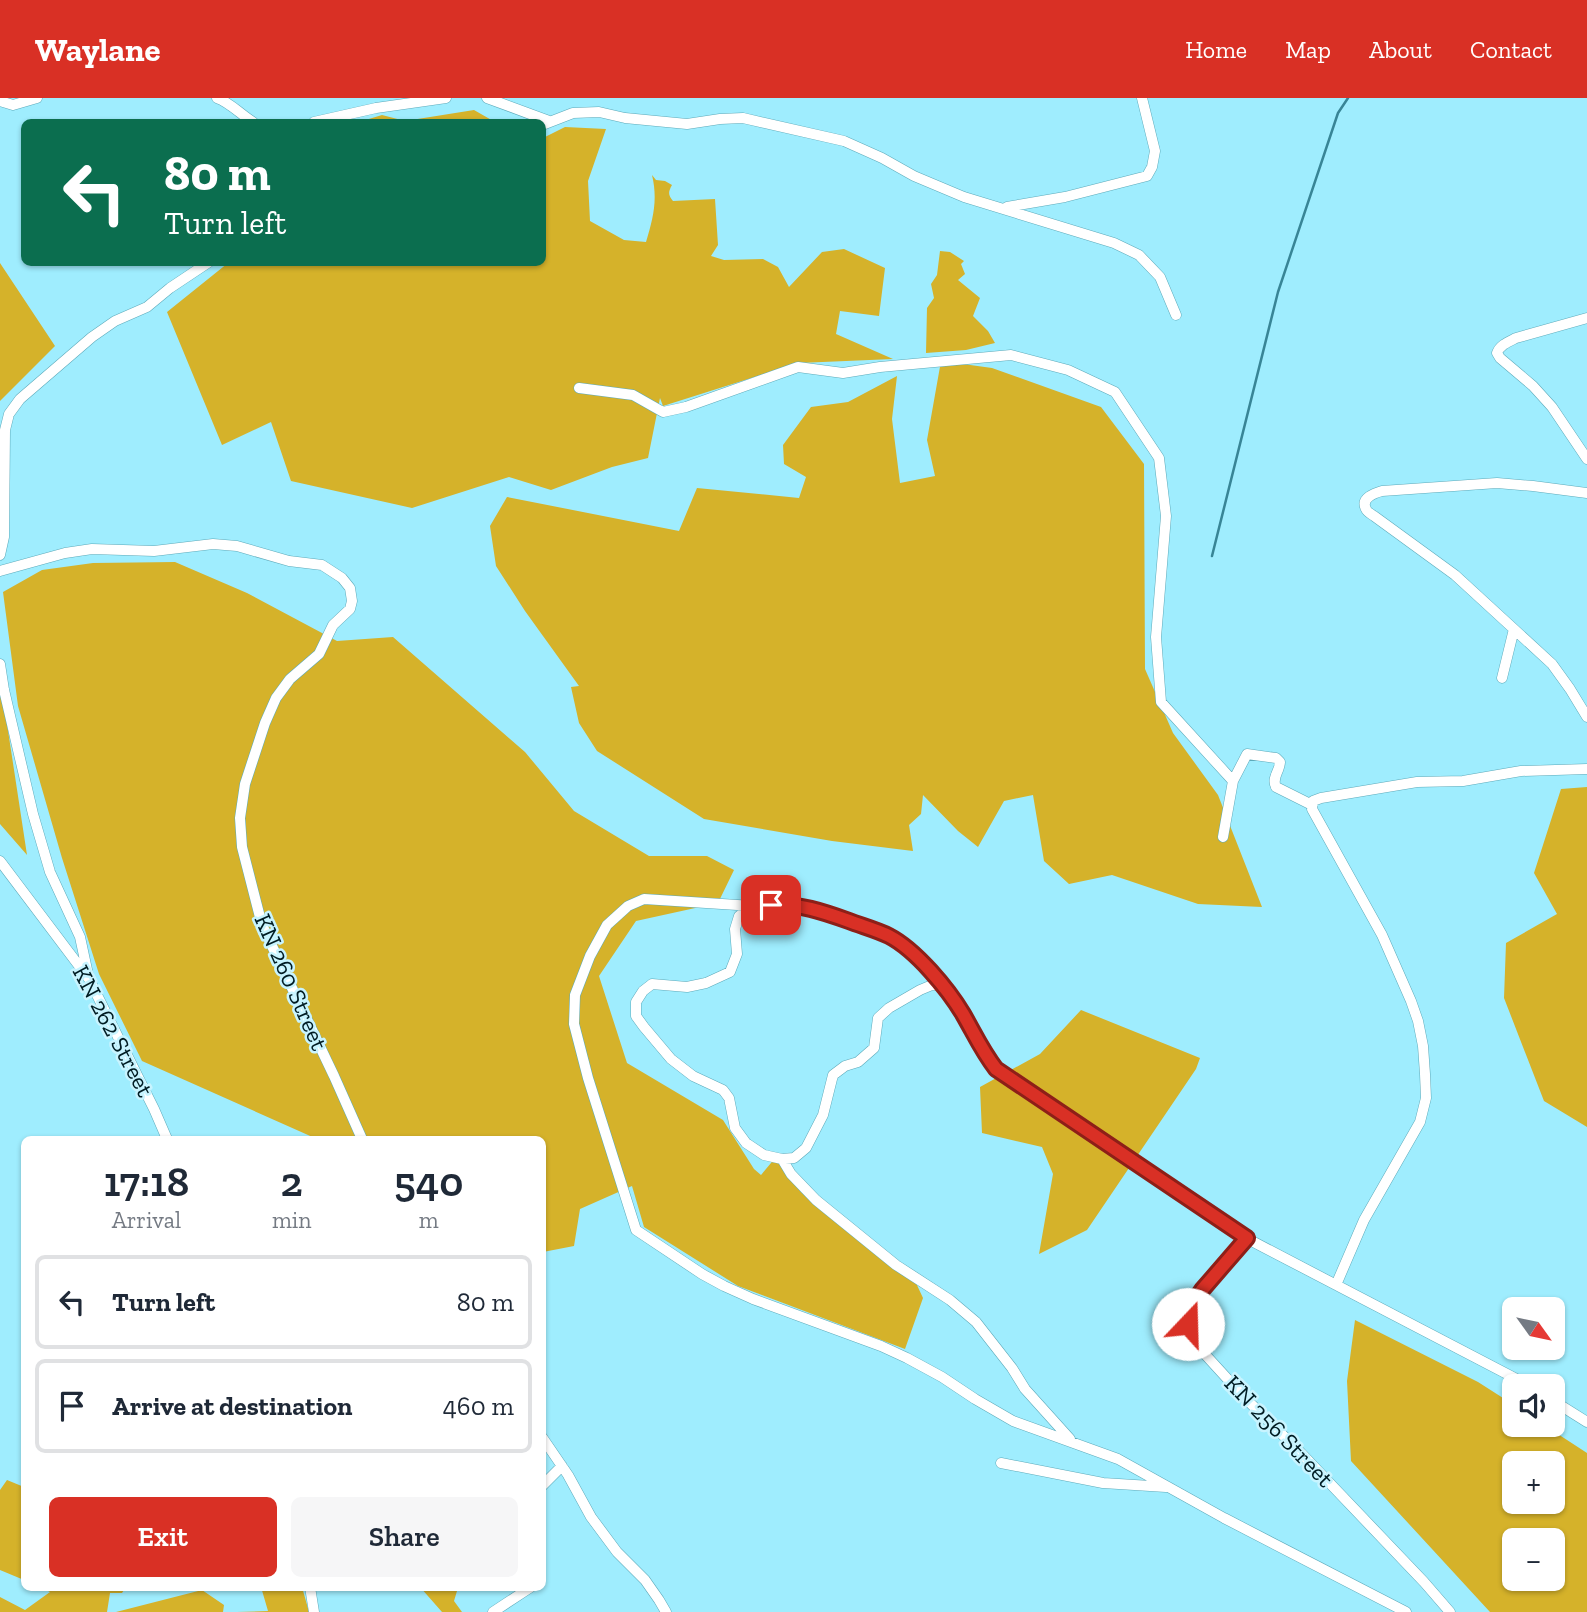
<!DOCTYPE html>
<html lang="en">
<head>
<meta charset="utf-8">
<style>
  :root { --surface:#fff; --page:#f6f6f7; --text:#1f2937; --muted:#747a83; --line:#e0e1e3; --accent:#d93025 }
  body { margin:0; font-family:"Zilla Slab",serif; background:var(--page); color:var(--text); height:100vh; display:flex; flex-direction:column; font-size:26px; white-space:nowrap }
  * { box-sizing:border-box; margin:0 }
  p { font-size:23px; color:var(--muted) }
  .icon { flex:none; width:38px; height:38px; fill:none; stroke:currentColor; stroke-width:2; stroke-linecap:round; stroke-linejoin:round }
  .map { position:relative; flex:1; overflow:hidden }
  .sheet { position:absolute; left:21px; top:1038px; width:525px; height:455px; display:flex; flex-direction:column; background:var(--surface); border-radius:10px; box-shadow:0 2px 5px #0004 }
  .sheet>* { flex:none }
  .top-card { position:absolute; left:21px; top:21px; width:525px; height:147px; border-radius:10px; box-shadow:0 2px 5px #0004; background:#0b6e4f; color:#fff; overflow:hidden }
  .needle { width:46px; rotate:123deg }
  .fabs { position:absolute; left:1502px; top:1199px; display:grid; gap:14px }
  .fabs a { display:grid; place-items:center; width:63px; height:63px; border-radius:10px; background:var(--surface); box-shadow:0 2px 5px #0004; font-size:35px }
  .pin { position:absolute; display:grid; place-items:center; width:60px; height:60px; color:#fff; margin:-30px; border-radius:14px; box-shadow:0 4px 10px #0006 }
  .me { position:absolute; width:77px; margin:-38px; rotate:21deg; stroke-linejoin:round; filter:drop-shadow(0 0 5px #0008) }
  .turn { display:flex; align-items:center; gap:24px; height:147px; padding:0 28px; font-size:32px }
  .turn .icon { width:91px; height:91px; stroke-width:2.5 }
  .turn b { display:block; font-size:49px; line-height:60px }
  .eta { display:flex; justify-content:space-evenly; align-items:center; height:119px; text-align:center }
  .eta b { font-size:42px; font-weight:600; line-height:49px }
  .action { display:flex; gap:14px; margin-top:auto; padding:14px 28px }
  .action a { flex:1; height:80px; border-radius:10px; background:var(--accent); color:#fff; font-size:28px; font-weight:600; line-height:80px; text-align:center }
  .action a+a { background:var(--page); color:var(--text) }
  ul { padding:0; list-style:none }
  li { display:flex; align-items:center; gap:21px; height:94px; margin:0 14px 10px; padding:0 14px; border:4px solid var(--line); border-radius:10px }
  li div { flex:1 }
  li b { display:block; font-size:26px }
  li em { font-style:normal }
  header { display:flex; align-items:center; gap:42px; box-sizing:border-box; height:98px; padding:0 35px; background:var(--accent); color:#fff }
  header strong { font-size:33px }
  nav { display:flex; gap:38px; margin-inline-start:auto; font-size:24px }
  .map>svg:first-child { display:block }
  .green { fill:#d5b22a; fill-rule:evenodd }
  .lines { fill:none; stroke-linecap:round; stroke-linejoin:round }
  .stream { stroke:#388596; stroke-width:2.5 }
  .street-casing { stroke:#5daaba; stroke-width:11 }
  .street { stroke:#fff; stroke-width:10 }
  .route-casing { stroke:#8d1f18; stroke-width:18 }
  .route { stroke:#d93025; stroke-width:12 }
  .labels { text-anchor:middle; stroke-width:5; stroke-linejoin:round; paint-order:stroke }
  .street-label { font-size:24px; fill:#001c23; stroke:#c8f4ff }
</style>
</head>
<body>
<header>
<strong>Waylane</strong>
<nav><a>Home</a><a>Map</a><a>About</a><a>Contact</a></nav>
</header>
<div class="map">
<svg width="1587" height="1514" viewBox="0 0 1587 1514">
  <rect width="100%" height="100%" fill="#9fedfe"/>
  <path class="green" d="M474,12L495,24H359L382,17L405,23Z
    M565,29L606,31L588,83L590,123L624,142L646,144C653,121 658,102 652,77L656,82L665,83L672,87C668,94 668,97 673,103L715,101L718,147L711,158L724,162L763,161L778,169L789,189L822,154L844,151L885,170L879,218L840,213L836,236L893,261L799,265L663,308L660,300L648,360L612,369L551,392L509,379L412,410L291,383L271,324L222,347L167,214L228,165L542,164L543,40Z
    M940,153L950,154L964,163L961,166L965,176L958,182L980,200L973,218L988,233L995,245L966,252L926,255L927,210L934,200L931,186L937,177Z
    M0,165L55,248L0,303Z
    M941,263L992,270L1101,309L1144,366L1145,571L1173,635L1218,697L1262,809L1198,806L1112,777L1069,786L1044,763L1033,697L1004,703L978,749L958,733L923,697L921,716L909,727L913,753L832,743L704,721L597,653L579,625L571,589L579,588L525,513L496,468L490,428L507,399L679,433L697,390L799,400L806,379L784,366L783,347L811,309L848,304L897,278L892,321L900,385L935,378L927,342Z
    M175,464L247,495L337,543L393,539L525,654L574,713L649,758H707L734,772L718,805L636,823L599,878L627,965L723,1022L754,1071L761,1077L776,1059L801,1094L916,1185L923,1200L905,1251L738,1188L644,1129L632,1088L580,1111L574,1148L543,1154L542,1041H317L142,963L99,876L62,760L18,608L3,494L42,472L93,465Z
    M0,580L27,757L0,726Z
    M1587,689V1029L1544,1003L1504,900L1506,845L1557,816L1534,775L1561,691Z
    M1081,912L1200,960L1196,971L1087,1132L1039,1156L1053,1076L1042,1049L982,1035L980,989L1040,956Z
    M1355,1222L1478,1284L1514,1307V1326L1544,1327L1587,1355V1514H1490L1351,1363L1347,1283ZM1514,1365H1552V1404H1514ZM1514,1442H1552V1480H1514Z
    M7,1382L24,1389V1482L0,1472V1392Z
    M40,1489H126L122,1495H110L107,1514H0V1499L25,1512L50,1494Z
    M261,1489H302L309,1514H237L268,1513Z
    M420,1489H449L457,1493L454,1503L462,1514H442Z
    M202,1492L224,1507L223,1514H116Z"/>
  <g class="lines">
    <path class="stream" d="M1212,458L1278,194L1338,15L1348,0"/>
    <g class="street-casing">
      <path id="street" d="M217,0C231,5 241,17 253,24
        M487,0L549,23
        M0,3L13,7L37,0
        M314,24L376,10L446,0
        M542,27L573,15L599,14L625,20L687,26L720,21L743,20L844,43L882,60L914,78L964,99L1114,145L1139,157L1160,179L1176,217
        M1007,109L1065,99L1147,78L1152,69L1155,53L1142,0
        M1587,220L1516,240C1508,244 1500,247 1497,255L1500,260L1533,288L1552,309L1587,361
        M579,290L633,297L663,314L686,309L798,269L843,275L880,269L1011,257L1068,272L1115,294L1159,360L1166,418L1156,539L1161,604L1233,683L1223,739
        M1587,395L1533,388L1497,385L1382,393C1375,395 1360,400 1366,411C1367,414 1371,416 1374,418L1455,477L1552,566L1570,591L1587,619
        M0,457L4,439L5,332L9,316L20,301L92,239L115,223L147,209L170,190L209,164
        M0,473L65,455L92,451L154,453L213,446L237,448L289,463L322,467L342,480L350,490L352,503L350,511L333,527L319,556L290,581L276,600L265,625L245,686L240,720L242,749L262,827L334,978L362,1041
        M0,566L4,592L33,716L50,774L80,839L89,881
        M1502,580L1514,531
        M1233,683L1247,656L1276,660L1280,664C1280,673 1271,680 1276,689L1312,707
        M0,763L89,881L154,1011L167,1041
        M753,808L739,818L735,831L737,856L730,874L706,885L687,889L652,886L643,893L636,904V918L644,929L671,961L693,978L723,992L729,1000L735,1030L746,1045L764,1057L782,1061L791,1076L816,1102L896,1167L950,1202L976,1224L1012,1270L1025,1291L1070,1341
        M782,1061L794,1060L806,1050L823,1017L833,977L845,968L858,964L874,950L878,920L889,910L920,892L932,887L942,888
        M1246,1140L1202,1192L1190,1210L1188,1226L1191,1241L1244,1299L1301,1355L1424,1484L1450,1514
        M1336,1187L1364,1122L1420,1024L1426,1000L1425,976L1423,948L1418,923L1411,903L1382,837L1312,711L1313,703L1321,700L1417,684L1463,683L1521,673L1587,671
        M1552,1302L1587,1324
        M542,1339L568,1377L591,1419L617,1454L645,1482L659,1502L666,1514
        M1001,1365L1103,1385L1166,1389
        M542,1388L562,1368
        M310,1489L314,1514
        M493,1514L531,1489
        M1406,1514L1224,1420L1118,1361L1013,1323L975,1301L942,1279L907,1260L881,1248L753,1201L724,1188L702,1176L636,1132L588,980L574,926L575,897L590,858L607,827L628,808L644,801L753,808L789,806L828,815L890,839L905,849L933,876L962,915L984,956L996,970L1007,979L1246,1140L1530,1288"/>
    </g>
    <use href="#street" class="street"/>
  </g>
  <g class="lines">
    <g class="route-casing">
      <path id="route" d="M771,807C798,805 824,814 849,823C862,828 877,832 889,838C916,852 948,891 963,916C974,935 982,953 996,971L1247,1140L1202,1192L1190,1210L1188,1226"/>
    </g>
    <use href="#route" class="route"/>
  </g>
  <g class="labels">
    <g class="street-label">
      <text transform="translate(291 884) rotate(66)" y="8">KN 260 Street</text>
      <text transform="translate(113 933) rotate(62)" y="8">KN 262 Street</text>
      <text transform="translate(1279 1333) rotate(46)" y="8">KN 256 Street</text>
    </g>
  </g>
</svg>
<div class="fabs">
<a><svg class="needle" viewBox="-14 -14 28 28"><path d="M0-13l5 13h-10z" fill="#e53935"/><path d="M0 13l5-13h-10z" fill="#747a83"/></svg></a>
<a><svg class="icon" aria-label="sound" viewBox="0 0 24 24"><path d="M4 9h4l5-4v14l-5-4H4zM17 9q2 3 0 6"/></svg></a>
<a>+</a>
<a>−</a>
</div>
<div class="pin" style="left:771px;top:807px;background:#d93025"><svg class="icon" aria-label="arrive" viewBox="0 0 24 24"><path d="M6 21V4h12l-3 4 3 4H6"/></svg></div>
<svg class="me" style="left:1188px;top:1226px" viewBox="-20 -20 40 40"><circle r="19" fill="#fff"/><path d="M0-13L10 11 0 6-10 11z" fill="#d93025"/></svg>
<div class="top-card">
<div class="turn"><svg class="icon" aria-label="left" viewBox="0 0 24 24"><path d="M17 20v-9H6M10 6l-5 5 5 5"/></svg><div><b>80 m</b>Turn left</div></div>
</div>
<section class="sheet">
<div class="eta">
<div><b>17:18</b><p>Arrival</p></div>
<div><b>2</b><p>min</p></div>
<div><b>540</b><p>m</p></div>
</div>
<ul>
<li><svg class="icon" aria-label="left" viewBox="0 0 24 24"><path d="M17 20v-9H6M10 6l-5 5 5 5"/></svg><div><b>Turn left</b></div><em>80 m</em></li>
<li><svg class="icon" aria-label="arrive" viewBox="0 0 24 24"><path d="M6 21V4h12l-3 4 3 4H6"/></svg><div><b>Arrive at destination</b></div><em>460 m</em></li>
</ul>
<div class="action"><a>Exit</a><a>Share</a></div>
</section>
</div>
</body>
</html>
